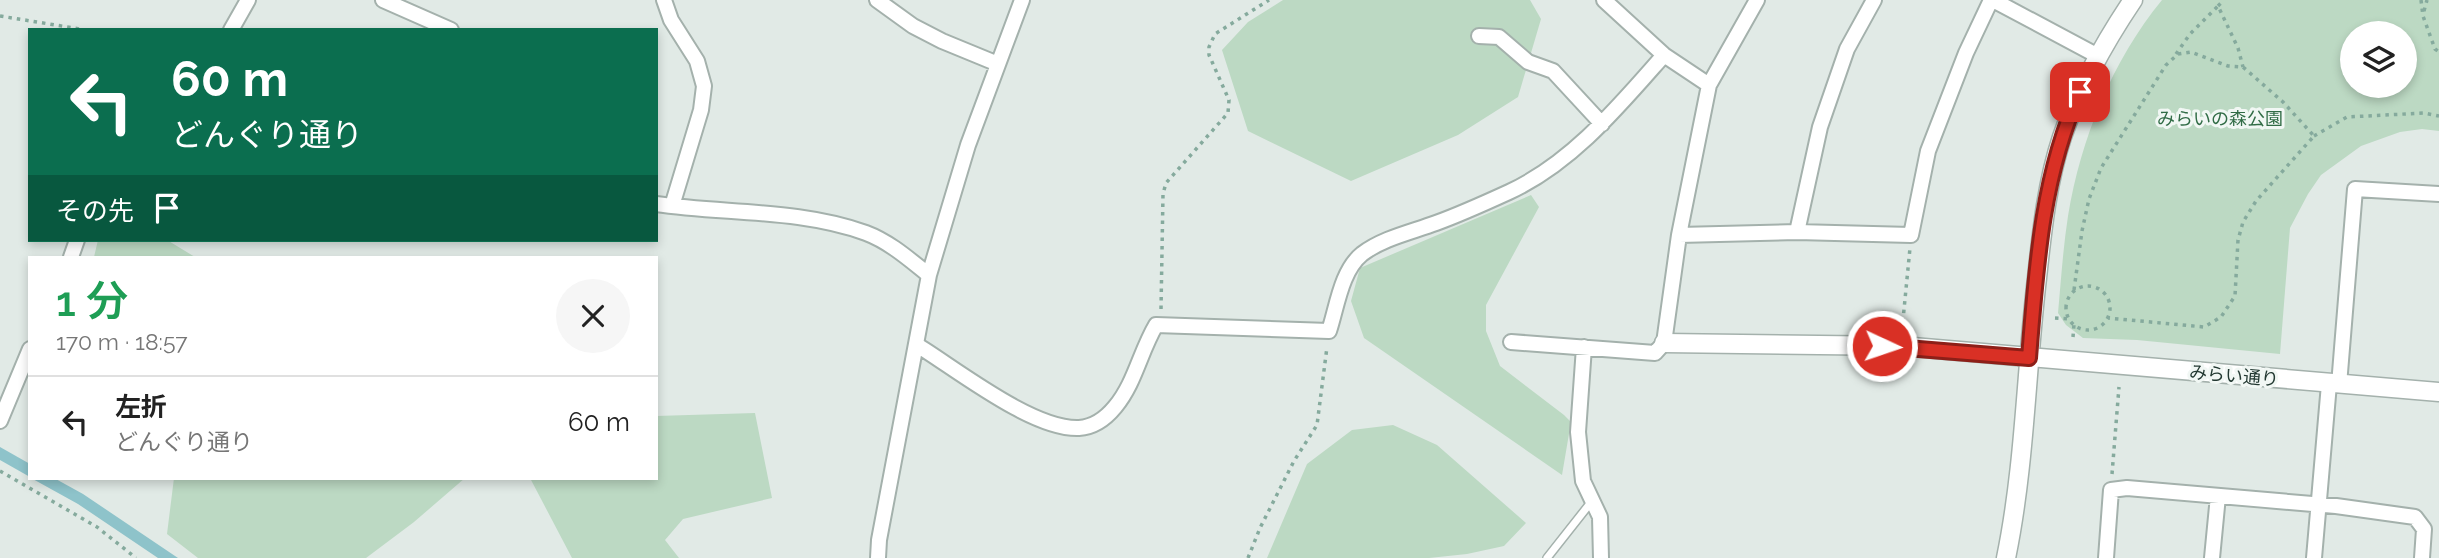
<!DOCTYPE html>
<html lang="ja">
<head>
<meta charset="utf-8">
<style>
  :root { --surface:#fff; --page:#f6f6f6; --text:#222; --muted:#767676; --line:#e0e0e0 }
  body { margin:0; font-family:Raleway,"Noto Sans JP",sans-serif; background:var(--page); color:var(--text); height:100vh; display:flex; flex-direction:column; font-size:26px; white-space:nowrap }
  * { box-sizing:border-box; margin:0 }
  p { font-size:23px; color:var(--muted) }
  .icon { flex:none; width:38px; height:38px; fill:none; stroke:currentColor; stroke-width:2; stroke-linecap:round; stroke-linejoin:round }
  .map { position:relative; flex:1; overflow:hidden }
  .sheet { position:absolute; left:28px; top:256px; width:630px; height:224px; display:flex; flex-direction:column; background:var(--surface); border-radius:0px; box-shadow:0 4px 10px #0003 }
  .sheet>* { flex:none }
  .guide { position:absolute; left:28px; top:28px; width:630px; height:214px; border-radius:0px; box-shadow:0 4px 10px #0003; background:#0b6e4f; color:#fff; overflow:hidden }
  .buttons { position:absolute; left:2340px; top:21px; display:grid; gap:14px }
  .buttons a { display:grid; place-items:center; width:77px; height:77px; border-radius:50%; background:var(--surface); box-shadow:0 4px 10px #0003; font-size:35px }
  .pin { position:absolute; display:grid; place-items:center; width:60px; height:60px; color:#fff; margin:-30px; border-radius:14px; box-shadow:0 4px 10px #0006 }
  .me { position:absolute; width:77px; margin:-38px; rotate:93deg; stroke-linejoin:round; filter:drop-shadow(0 0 5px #0008) }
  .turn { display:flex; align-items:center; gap:24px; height:147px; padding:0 28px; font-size:32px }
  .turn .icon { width:91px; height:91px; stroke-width:2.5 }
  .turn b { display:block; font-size:49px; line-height:60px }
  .then { display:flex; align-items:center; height:66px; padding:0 28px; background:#0003; gap:14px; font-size:26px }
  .round { display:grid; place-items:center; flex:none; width:74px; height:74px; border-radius:37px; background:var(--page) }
  .head { display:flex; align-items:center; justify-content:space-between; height:119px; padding:0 28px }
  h1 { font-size:42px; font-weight:600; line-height:52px; color:#1e9e55 }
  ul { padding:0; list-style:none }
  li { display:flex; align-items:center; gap:21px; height:91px; padding:0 28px; border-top:2px solid var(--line) }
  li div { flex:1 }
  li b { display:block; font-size:26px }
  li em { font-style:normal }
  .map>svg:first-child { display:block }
  .green { fill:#bcd9c3; fill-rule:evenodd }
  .water { fill:#8ec3ca }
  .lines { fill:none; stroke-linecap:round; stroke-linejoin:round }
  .service-casing { stroke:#a4b1ac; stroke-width:10 }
  .minor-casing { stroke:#a4b1ac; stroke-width:18 }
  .tertiary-casing { stroke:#a4b1ac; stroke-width:21 }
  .path { stroke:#85aa9d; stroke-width:3.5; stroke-dasharray:3.5 5; stroke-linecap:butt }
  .service { stroke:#fff; stroke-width:7 }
  .minor { stroke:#fff; stroke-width:14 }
  .tertiary { stroke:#fff; stroke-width:18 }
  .route-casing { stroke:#8d1f18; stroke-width:18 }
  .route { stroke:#d93025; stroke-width:12 }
  .labels { text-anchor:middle; stroke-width:6; stroke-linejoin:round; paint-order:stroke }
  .park-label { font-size:18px; fill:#316c46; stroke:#f1f7f4 }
  .street-label { font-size:18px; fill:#233932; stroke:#f1f7f4 }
</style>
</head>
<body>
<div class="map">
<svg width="2439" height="558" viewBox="0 0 2439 558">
  <rect width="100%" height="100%" fill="#e1eae6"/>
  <path class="green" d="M1283,0H1530L1541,19L1518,97L1458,135L1351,181L1248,131L1222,50L1248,22Z
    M2162,0H2439V131L2422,129L2400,132L2361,146L2321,175L2308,194L2290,228L2280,354L2137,340L2083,338L2066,325L2058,313C2061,281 2063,248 2068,216C2081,138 2112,61 2162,0ZM2352,33H2404V86H2352Z
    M1531,195L1539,207L1486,305V331L1500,366L1564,415L1571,422L1562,475L1364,338L1351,301L1360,268Z
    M98,240H167L195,257H94Z
    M755,413L772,498L683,519L665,540L679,558H572L530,478H656V416Z
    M1393,425L1437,445L1526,523L1504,546L1467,554L1429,558H1267L1307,464L1352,430Z
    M174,478H465L414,522L366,558H198L167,534Z"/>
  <path class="water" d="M0,447L30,464V477L0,460Z
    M31,478H54L83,494L178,558H158L78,504Z"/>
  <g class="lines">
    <g class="service-casing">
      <path id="service" d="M1547,558L1592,501"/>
    </g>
    <g class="minor-casing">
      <path id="minor" d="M383,0L451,30
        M664,0L671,20L697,61L704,86L701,110L672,206
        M877,0L913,26L942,41L998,64
        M1604,0L1664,55L1709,85
        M1993,0L2098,56
        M231,30L248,0
        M1479,36L1499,37L1528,62L1553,71L1602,124
        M656,204C725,214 800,209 866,233C890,242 910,260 929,275
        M1797,232L1820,127L1847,49L1874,0
        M1679,235L1797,232L1911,235L1928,151L1966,53L1991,0
        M71,257L77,240
        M1511,342L1655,353L1664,343L1679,235L1709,85L1757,0
        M917,345C956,369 1033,430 1079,428C1094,427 1106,418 1115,407C1135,383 1140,352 1156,325L1329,331C1337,307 1341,271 1362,254C1383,238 1412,232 1436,223C1461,214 1485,203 1509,192C1572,163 1619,106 1664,55
        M1584,347L1578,432L1583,481L1600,517L1601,558
        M2339,385L2355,189L2439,194
        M0,421L30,349
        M878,558L879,540L929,275L968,145L1022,0
        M2106,558L2111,490L2127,488L2336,506L2415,517L2424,529L2422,558
        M2212,558L2218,496
        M2314,558L2329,384"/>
    </g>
    <g class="tertiary-casing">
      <path id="tertiary" d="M1664,343L1901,346L2439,392
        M2006,558C2025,466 2026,371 2037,278C2042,231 2047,182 2062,137C2079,88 2104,43 2133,0"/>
    </g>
    <path class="path" d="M2421,0L2423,16L2435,49L2439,52
      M2218,6L2224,0
      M2424,11L2427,0
      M0,16L86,30
      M2176,54L2190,34L2218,6L2238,48L2243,67
      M2314,136L2347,117L2424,113L2439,116
      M2066 308a22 22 0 1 1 44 0a22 22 0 1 1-44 0Z
      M2074,290L2082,231L2089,199L2101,168L2166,65L2178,54L2191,52L2228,66L2243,67L2283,102L2314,136L2256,201L2243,222L2238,240L2235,296L2221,317L2204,327L2108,318
      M1161,309L1163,194L1166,183L1228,113L1229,100L1209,55V47L1215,34L1269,0
      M2055,318L2070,319
      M1902,330L1910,248
      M2073,337L2074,324
      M0,471L97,527L136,558
      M2112,474L2119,387
      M1248,558L1260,528L1294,461L1317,425L1327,347"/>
    <use href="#service" class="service"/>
    <use href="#minor" class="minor"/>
    <use href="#tertiary" class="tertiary"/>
  </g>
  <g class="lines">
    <g class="route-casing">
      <path id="route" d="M1882,346L2029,358C2036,269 2042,174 2080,92"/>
    </g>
    <use href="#route" class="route"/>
  </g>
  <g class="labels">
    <g class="park-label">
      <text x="2220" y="125">みらいの森公園</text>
    </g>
    <g class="street-label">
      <text transform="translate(2234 376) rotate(5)" y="6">みらい通り</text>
    </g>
  </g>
</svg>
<div class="buttons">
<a><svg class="icon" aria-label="layers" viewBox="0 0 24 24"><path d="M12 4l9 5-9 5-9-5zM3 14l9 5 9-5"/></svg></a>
</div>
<div class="pin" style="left:2080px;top:92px;background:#d93025"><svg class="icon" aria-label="arrive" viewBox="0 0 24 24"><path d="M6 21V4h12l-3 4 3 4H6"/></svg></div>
<svg class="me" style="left:1882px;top:346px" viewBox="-20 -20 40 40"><circle r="17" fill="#d93025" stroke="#fff" stroke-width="3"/><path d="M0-11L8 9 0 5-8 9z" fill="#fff"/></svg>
<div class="guide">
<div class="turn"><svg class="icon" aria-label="left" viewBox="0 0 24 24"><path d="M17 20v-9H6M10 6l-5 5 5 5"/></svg><div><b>60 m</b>どんぐり通り</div></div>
<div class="then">その先<svg class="icon" aria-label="arrive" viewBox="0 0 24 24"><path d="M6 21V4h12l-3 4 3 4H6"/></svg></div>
</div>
<section class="sheet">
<div class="head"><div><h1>1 分</h1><p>170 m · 18:57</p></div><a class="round"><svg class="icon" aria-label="close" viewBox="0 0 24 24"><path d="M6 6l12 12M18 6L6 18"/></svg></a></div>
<ul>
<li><svg class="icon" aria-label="left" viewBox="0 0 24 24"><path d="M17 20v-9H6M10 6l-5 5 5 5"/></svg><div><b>左折</b><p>どんぐり通り</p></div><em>60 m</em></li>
</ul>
</section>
</div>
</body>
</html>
